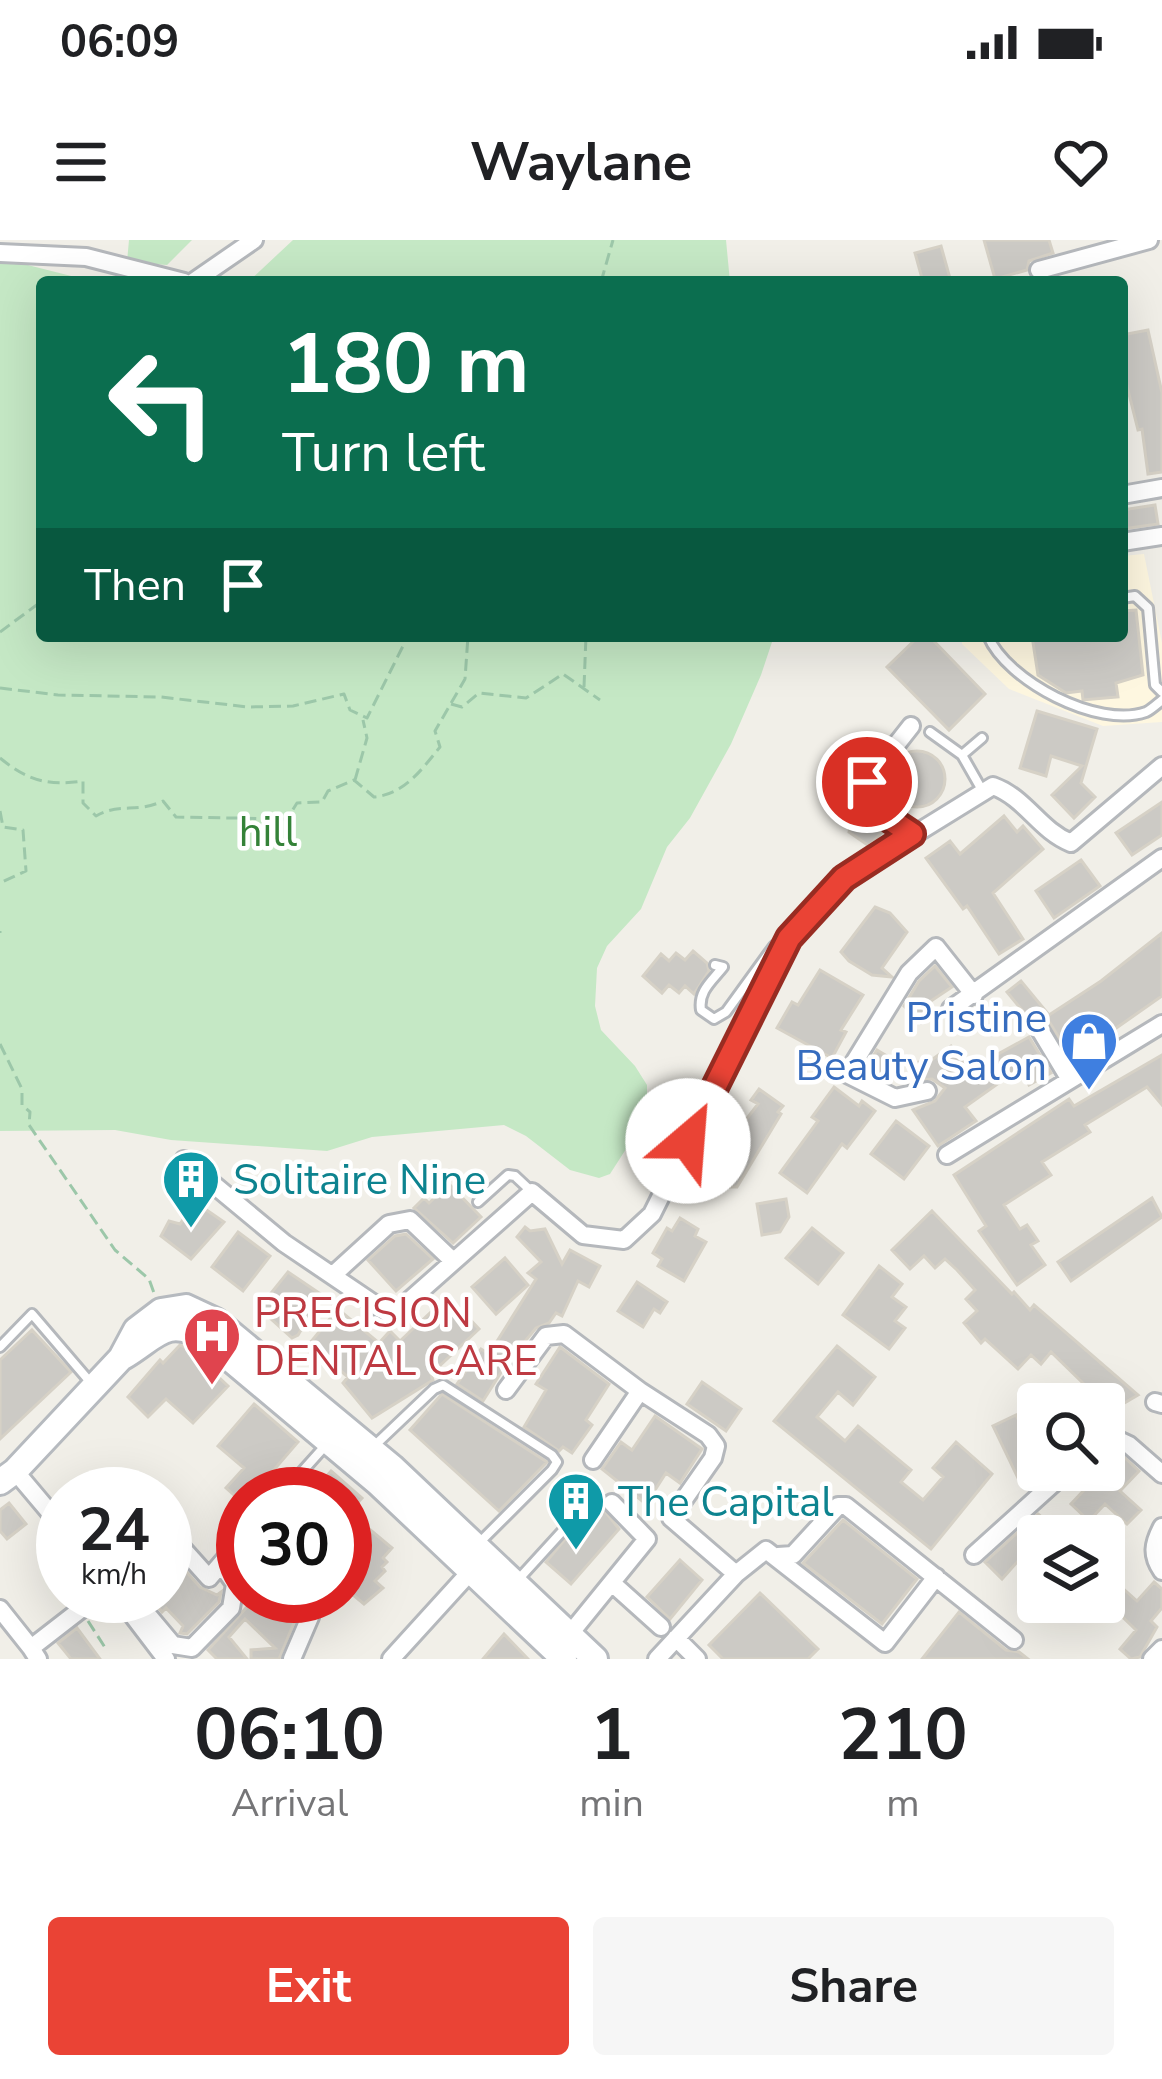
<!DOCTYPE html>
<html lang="en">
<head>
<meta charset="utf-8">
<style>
  :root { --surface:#fff; --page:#f6f6f6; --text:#202124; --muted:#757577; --accent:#ea4335 }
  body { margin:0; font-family:"Nunito Sans",sans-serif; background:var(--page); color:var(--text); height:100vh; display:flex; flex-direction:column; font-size:45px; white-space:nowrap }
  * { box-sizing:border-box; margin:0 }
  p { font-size:39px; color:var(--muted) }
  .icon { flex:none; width:66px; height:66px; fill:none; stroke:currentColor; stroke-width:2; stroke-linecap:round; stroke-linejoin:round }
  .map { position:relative; height:1419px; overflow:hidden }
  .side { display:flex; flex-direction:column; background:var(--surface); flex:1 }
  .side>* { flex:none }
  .top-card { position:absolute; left:36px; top:36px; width:1092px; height:366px; border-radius:12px; box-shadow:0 12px 48px #0002; background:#0b6e4f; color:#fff; overflow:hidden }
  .fabs { position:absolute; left:1017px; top:1143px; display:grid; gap:24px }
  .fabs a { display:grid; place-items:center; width:108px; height:108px; border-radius:12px; background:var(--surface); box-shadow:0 12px 48px #0002; font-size:60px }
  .speed { position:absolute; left:36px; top:1227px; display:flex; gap:24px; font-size:60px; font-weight:700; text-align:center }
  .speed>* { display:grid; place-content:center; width:156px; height:156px; border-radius:50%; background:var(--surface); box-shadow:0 12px 48px #0002; line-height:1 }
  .speed small { font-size:30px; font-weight:400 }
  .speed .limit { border:18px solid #d22; background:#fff; color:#111 }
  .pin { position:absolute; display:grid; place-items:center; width:102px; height:102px; color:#fff; margin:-51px; border:6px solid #fff; border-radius:50%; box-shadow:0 3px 12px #0007 }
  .me { position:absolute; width:132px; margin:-66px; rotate:27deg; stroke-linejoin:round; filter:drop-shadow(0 0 9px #0008) }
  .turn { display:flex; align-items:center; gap:42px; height:252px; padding:0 48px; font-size:54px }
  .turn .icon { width:156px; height:156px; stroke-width:2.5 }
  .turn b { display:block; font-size:84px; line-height:102px }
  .then { display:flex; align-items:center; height:114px; padding:0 48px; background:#0003; gap:24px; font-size:45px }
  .eta { display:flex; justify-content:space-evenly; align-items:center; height:204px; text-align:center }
  .eta b { font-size:72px; font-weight:700; line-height:84px }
  .action { display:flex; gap:24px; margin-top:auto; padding:24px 48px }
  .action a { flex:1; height:138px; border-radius:12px; background:var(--accent); color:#fff; font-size:48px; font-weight:700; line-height:138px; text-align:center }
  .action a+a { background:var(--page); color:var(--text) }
  .status { display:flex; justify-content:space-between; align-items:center; height:84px; padding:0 60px; background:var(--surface); direction:ltr }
  .status svg { height:33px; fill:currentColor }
  header { display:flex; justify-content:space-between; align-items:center; height:156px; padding:0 48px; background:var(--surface); font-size:54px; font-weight:700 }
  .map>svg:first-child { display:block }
  .commercial { fill:#fef7e0 }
  .green { fill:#c5e8c5 }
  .building { fill:#cccac5; stroke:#d6d1c6; stroke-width:3 }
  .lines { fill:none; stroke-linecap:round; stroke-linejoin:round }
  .lane-casing { stroke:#b5b8bc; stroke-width:14 }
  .street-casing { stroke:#b5b8bc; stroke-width:22 }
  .secondary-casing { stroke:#b6babf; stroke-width:30 }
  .path { stroke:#9cc7a9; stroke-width:3; stroke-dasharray:12 6; stroke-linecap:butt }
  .lane { stroke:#fff; stroke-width:8 }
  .street { stroke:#fff; stroke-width:16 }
  .secondary { stroke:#fff; stroke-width:24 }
  .route-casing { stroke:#982c22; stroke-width:30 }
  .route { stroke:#ea4335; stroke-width:21 }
  .labels { text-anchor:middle; stroke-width:9; stroke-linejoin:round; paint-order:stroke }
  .park-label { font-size:42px; fill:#348238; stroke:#fff }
  .shop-label { font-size:42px; fill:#366cbe; stroke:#fff; text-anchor:end }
  .culture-label { font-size:42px; fill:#0d838f; stroke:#fff; text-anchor:start }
  .health-label { font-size:42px; fill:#be3a42; stroke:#fff; text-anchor:start }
</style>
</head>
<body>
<div class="status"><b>06:09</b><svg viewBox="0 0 49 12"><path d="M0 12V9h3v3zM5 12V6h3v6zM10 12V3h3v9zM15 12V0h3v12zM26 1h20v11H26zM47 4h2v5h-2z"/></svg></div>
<header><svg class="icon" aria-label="menu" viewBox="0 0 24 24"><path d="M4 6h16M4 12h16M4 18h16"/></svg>Waylane<svg class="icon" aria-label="heart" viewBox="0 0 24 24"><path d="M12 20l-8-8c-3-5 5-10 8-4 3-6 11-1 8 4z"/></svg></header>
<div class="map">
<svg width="1162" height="1419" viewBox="0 0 1162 1419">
  <rect width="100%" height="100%" fill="#f1efe8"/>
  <path class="commercial" d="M1144,314L1162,403V482L1103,486L1009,449L962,404V396H1122V316Z"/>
  <path class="green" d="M129,0H192L167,25L127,22Z
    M293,0H726L730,42H248Z
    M0,18L95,42H42V396H774L761,435L731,504L690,578L667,607L641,669L607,706L597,728L595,766L601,790L635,826L647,845V859L635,895L610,934L599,938L570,930L526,896L504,885L372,897L327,911L171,900L115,890L0,891Z"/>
  <path class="building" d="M984,0H1049L1053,13L1029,21L1027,30L995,39Z
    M941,6L951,42H923L915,13Z
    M1148,90L1162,153V232L1148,234L1142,189L1138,190L1122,126V95Z
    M1155,265L1158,284L1122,289V270Z
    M1136,370L1143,435L1116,443L1118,457L1083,460L1082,451L1066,453L1038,435L1032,396H1122V371Z
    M919,396H929L985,454L949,490L887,427Z
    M1037,471L1097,489L1081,543L1095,557L1074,578L1052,555L1082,526L1051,516L1046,536L1020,528Z
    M889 539a28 28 0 1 1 56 0a28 28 0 1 1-56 0Z
    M1162,562V595L1132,615L1116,593Z
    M853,571L883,591L869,606L849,592Z
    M1004,576L1017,592L1023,586L1043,609L993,653L1023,699L999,714L967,666L963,669L926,618L950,601L960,614Z
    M1081,620L1100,646L1054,678L1036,651Z
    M875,667L890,673L907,692L882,728L892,737L872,735L849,721L841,712Z
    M1162,693V756L1072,819L1050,783L1041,777L1031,781L1007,752L1021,741L1049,775L1101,741Z
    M693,711L707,723L709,731L694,754L685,746L679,753L669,745L662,753L643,736L661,714L669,721L676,713L685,720Z
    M935,726L952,747L925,765L932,776L921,783L904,766L919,741Z
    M820,730L863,755L841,790L846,792L832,818L777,788L792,762L798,765Z
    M1029,797L1051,833L1029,845L1020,828L965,867L976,881L938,906L913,870L935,861L945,848L932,839L920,840L919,822L930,821L951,806L969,830Z
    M877,810L897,822L886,839L865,829Z
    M1162,815V865L1147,847L1085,885L1090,892L1042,922L1051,935L1004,965L1020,989L1027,985L1038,1001L1031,1005L1045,1025L1017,1045L979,991L986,986L954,935L1069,859L1074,866Z
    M834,847L859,866L862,861L875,871L847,908L842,904L807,953L780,933L818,881L812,877Z
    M759,849L783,866L778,872L781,874L737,947H721L709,938L713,931L706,926L713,917L716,919L758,864L751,860Z
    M896,881L929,906L904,939L871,914Z
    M449,944L481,977L453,1003L414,968L424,958L429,963Z
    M1152,958L1162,977L1071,1041L1058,1022Z
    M786,959L789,977L780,992L762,995L757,964Z
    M195,962L224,982L191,1019L161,996L169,981L180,984Z
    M932,971L1012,1054L1014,1052L1030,1070L1034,1065L1138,1155L1104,1175V1164H1089L1079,1156L1087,1147L1051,1112L1041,1124L1031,1115L1018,1129L985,1099L981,1103L964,1083L977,1071L966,1059L975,1050L957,1030L945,1019L935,1028L924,1016L910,1029L892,1010Z
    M680,978L698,989L695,996L706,1002L684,1041L658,1026L662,1019L653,1013L667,988L672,991Z
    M525,987L530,991L545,989L562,1024L570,1010L600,1026L589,1047L578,1041L562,1076L556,1073L549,1083L536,1088L507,1123L483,1161L457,1144L481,1109L489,1114L536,1039L528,1033L541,1022L517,997Z
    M812,988L843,1013L818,1044L786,1018Z
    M238,992L270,1016L243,1051L212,1027Z
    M406,994L433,1019L396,1051L368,1020L395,996Z
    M505,1018L528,1045L496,1074L472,1047Z
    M879,1026L902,1044L892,1057L906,1067L895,1081L905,1088L889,1109L843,1075Z
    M288,1032L322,1055L298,1095L292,1098L259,1068Z
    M637,1042L667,1062L660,1073L654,1069L643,1087L618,1071Z
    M448,1056L479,1089L431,1134L433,1140L372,1178L343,1143L348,1137L309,1104L338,1069L379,1103L390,1091L400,1101Z
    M32,1090L71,1132L0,1199V1120Z
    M180,1105L189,1109L228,1146L193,1183L166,1159L148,1177L128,1157L160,1120L163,1123Z
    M837,1106L875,1137L853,1165L838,1152L817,1177L845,1201L858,1186L911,1230L901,1242L923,1260L943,1237L933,1228L956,1202L992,1234L931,1309L774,1181Z
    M560,1107L609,1144L586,1180L592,1185L572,1213L563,1207L559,1211L524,1187L546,1150L536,1144Z
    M702,1142L741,1169L726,1191L687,1164Z
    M442,1154L547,1222L499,1271L410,1190Z
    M254,1164L298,1202L253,1254H243V1263L226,1248L244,1228L218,1206Z
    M1016,1175L1024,1191L1038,1184V1224L1019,1240L993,1186Z
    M655,1176L702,1209L680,1243L666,1233L646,1264L602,1229L621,1202L632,1210Z
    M1124,1217L1139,1231L1120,1251L1141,1270L1127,1284L1105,1264L1089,1281L1071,1264L1102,1231L1107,1236Z
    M331,1231L362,1258L349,1272L392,1308L383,1318L387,1322L382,1327L385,1331L375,1341L383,1348L364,1364L352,1354L345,1362V1254H311Z
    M597,1261L619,1289L571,1344L546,1322Z
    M9,1263L26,1284L7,1299L0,1291V1270Z
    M1038,1274L1053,1287L1045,1296H1038L1034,1308L1038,1312V1339L1018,1321L1002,1339L985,1322Z
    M843,1280L917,1339L882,1384L803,1323Z
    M165,1308L200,1347L217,1355L221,1352L219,1362L187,1394L180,1393L183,1386L166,1368L162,1372L149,1356H165Z
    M680,1320L702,1340L670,1379L647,1357Z
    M1154,1342L1162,1349V1368L1151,1381L1157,1387L1140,1417L1131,1419L1120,1409L1136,1390L1104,1359L1118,1344L1137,1361Z
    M760,1353L818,1409L808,1419H723L709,1405Z
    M257,1356L275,1369L280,1365L295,1380L279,1419H251V1410L275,1408L245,1379L229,1397L247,1419H217L208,1410Z
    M959,1372L1006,1410L1019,1412L1028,1419H922Z
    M77,1388L100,1419H71L58,1403Z
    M504,1394L528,1419H483Z"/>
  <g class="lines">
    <g class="lane-casing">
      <path id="lane" d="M1122,358L1135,356L1148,368L1155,445L1162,452
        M988,396C1007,441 1098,489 1146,472C1152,469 1157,464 1162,460
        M930,492L962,515L982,550
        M962,515L982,498
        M715,725L723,727C712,741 698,751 701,770L714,779L726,772L774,706L783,707
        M478,962L508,935L515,936L531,951
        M0,1107L32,1074L91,1143
        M372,1208L434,1149L443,1145L552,1215L557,1222L552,1230L480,1302
        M282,1254L325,1206
        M516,1342L588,1263"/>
    </g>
    <g class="street-casing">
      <path id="street" d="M0,13L86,17L184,42
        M1039,30L1149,0
        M193,42L254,0
        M1122,255L1162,248
        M1122,302L1162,296
        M911,486L867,542L891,580L912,594
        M951,769L1162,618
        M1040,790L1070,840
        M927,851L895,858L847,834L909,733L936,707L974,755
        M947,915L1162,784
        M184,920L284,1003L392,1076L532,952L583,995L624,1000L652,974L789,699L844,638L993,546C1026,558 1039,590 1071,603L1162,526
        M333,1035L389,984L410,980L453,1021
        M506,1150L546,1096L564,1094L640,1151L593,1220
        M640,1151L708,1195L716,1206L713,1218L671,1278L736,1334
        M1155,1162L1162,1164
        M1104,1202L1114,1198L1129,1205L1162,1234
        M15,1231L63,1288
        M1162,1287C1153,1304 1151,1315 1162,1331
        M165,1289L209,1338L243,1298
        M974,1315L1068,1230
        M778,1316L793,1315L838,1266H846L1014,1400
        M612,1343L661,1387
        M118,1356L166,1419
        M132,1356L173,1405L192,1408L231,1368L235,1344L221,1324
        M289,1356L310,1377L292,1419
        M0,1369L31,1408
        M569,1395L647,1299L612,1263
        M676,1398L697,1419
        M38,1419L31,1408L80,1370L89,1356
        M391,1419L471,1331
        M657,1419L736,1334L766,1310L885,1403L936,1337
        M1152,1419L1162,1409"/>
    </g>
    <g class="secondary-casing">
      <path id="secondary" d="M123,1117C157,1097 165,1076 204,1097L378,1243L564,1419
        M0,1242L15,1231L121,1118L136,1090L161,1071L186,1067L216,1081L392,1227L595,1419"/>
    </g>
    <path class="path" d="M601,42L613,0
      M0,392L42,361
      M584,447L586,396
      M0,448L58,455L161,457L248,467L293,466L344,454L350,470L367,478L408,396
      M451,464L462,467L479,453L526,458L563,434L600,460
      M0,518C28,541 48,546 83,541V563L96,576C121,562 135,574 163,561L176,577L287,579L297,563L322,562L328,551L354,540L374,557C405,554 422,529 440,507L435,491L465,439L468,396
      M355,540L367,498L363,480
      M0,571L3,587L23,590L26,631L0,643
      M0,691V693
      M0,804L22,849V865L30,872L29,885L115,1010L149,1039L154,1053
      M88,1381L106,1409"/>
    <use href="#lane" class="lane"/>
    <use href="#street" class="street"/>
    <use href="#secondary" class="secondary"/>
  </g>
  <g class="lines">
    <g class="route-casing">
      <path id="route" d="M688,901L789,698L844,638L912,594L891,580L867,542"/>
    </g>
    <use href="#route" class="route"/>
  </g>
  <defs>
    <g id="shop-pin" transform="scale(3)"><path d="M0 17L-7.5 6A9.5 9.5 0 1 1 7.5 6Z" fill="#3f7fe0" stroke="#fff"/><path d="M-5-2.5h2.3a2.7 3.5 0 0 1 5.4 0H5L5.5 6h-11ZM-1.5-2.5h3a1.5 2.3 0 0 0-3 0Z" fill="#fff"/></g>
    <g id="building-pin" transform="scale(3)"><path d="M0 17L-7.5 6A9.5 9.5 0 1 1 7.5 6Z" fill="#0f9aa8" stroke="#fff"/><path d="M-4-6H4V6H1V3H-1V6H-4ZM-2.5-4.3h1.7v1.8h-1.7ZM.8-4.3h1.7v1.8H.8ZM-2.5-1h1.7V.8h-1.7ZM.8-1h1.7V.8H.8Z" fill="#fff"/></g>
    <g id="hospital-pin" transform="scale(3)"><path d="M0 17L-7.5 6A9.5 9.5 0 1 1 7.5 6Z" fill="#e0444e" stroke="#fff"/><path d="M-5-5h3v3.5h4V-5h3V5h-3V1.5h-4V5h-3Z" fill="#fff"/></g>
  </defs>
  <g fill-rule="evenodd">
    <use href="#shop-pin" x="1089" y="801"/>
    <use href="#building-pin" x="191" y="939"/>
    <use href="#hospital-pin" x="212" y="1096"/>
    <use href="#building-pin" x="576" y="1261"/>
  </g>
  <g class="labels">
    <g class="park-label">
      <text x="268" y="606">hill</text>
    </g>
    <g class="shop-label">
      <text x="1047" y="792">Pristine<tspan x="1047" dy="48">Beauty Salon</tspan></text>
    </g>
    <g class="culture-label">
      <text x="233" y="954">Solitaire Nine</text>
      <text x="618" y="1276">The Capital</text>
    </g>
    <g class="health-label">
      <text x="254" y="1087">PRECISION<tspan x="254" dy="48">DENTAL CARE</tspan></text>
    </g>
  </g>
</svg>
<div class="fabs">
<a><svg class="icon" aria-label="search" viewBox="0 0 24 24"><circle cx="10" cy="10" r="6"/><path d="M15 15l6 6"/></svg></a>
<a><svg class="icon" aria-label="layers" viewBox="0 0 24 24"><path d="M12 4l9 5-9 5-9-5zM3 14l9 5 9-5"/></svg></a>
</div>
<div class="speed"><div>24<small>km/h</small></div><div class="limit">30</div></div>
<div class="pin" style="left:867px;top:542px;background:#d93025"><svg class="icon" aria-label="arrive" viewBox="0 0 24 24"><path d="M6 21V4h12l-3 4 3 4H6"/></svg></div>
<svg class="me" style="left:688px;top:901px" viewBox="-20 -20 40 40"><circle r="19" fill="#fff"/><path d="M0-13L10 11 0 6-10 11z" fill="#ea4335"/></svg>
<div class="top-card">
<div class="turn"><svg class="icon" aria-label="left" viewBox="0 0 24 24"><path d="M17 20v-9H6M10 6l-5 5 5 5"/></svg><div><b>180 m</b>Turn left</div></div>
<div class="then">Then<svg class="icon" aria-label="arrive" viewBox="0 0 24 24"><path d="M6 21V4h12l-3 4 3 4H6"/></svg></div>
</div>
</div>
<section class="side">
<div class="eta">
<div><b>06:10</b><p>Arrival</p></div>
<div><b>1</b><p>min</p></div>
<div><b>210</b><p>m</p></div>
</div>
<div class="action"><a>Exit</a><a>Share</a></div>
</section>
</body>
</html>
